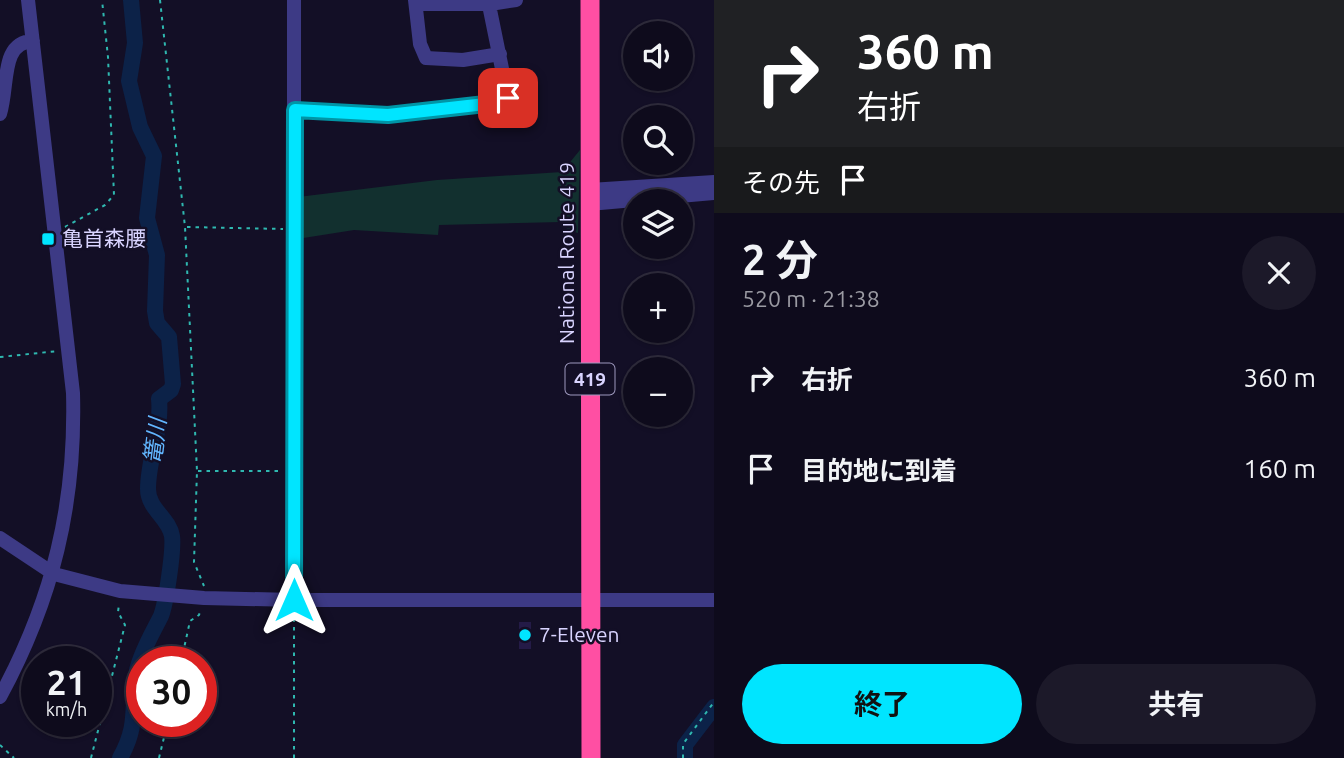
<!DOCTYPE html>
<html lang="ja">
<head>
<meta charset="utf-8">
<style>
  :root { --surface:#0e0b1c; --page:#1c1929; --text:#f1f3f6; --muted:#9b9ba3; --line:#2e2b3b; --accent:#00e5ff }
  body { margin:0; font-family:Ubuntu,"Noto Sans JP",sans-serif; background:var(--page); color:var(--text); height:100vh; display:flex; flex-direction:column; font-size:26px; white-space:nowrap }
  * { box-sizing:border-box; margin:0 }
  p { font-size:23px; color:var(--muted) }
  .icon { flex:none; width:38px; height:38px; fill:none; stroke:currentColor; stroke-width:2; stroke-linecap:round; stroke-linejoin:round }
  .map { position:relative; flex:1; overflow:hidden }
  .side { display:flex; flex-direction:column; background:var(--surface); width:630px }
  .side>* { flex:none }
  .banner { background:#202124; color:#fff; overflow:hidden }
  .fabs { position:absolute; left:623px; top:21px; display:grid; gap:14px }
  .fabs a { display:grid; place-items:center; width:70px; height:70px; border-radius:50%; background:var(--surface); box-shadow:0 2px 5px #0004,0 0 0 2px var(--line); font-size:35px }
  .speed { position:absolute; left:21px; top:646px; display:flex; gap:14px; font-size:35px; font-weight:700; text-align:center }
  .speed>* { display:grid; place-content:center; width:91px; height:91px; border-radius:50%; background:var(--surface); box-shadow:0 2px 5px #0004,0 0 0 2px var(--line); line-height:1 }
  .speed small { font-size:18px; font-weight:400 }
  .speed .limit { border:10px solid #d22; background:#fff; color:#111 }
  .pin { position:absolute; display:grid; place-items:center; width:60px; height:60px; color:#fff; margin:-30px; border-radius:14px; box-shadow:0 4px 10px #0006 }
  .me { position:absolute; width:77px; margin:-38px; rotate:0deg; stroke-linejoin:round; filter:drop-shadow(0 0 5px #0008) }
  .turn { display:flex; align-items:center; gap:24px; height:147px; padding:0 28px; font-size:32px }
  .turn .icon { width:91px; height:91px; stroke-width:2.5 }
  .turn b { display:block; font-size:49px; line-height:60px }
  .then { display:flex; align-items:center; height:66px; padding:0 28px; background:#0003; gap:14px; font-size:26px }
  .round { display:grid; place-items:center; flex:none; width:74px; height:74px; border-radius:37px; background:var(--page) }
  .summary { display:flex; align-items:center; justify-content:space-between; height:119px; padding:0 28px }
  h1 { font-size:42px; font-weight:700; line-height:52px }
  .cta { display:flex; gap:14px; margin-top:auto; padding:14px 28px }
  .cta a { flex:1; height:80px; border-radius:42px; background:var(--accent); color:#111; font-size:28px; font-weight:700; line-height:80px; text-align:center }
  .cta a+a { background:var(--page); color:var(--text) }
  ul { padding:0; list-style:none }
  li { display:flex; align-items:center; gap:21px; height:91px; padding:0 28px }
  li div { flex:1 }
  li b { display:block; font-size:26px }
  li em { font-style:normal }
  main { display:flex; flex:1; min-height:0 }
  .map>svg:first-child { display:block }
  .green { fill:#12302f }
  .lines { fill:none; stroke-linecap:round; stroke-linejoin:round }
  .river { stroke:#0c2248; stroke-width:16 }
  .building { fill:#241b47 }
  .path { stroke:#2fb8b0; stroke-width:2; stroke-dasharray:3.5 5; stroke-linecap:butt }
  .minor { stroke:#3d3a85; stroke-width:14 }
  .highway { stroke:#ff4fa3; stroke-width:19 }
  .route-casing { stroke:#0095a6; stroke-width:18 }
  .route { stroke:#00e5ff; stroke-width:12 }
  .poi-dot { fill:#00e5ff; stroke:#130f26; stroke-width:2.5 }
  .labels { text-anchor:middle; stroke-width:5; stroke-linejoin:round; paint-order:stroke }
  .shield { fill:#130f26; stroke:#9e99be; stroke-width:2 }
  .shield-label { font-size:19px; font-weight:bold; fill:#d9d4ff }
  .poi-label { font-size:21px; fill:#d9d4ff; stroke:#130f26; text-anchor:start }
  .street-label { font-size:21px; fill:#d9d4ff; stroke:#130f26 }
  .water-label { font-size:23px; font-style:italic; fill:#62b6ff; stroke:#130f26 }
</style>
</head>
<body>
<main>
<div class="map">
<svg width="714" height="758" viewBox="0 0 714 758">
  <rect width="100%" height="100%" fill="#130f26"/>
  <path class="green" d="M580,150L578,233L568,230L561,222L439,225L438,235L354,230L297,239L298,197L437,180L562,172Z"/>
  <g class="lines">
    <path class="river" d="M120,758C140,723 130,705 137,670C142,650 152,634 161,616C166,603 174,550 172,536C169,518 148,509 148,489C148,459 162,430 159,399L171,390L173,384L169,337L157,323L155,311L157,255L147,218L154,156L140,127L129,81L135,43L131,0
      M685,758V745L714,707"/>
  </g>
  <path class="building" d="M519,622H531V649H519Z"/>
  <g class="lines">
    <path class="path" d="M160,0L185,227L197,471L194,562L204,586
      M65,227L105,205L114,195L108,57L102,0
      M187,227L283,229
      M0,357L58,351
      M198,471H283
      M181,662L190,621L199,615L201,609
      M0,745L14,758
      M91,758L125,625L118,612L119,604
      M159,758L168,721
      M294,758V611
      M683,758V744L714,702"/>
    <path class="minor" d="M294,0V600
      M415,0L420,44L426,58L463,60L500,54
      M416,4H490L516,0
      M295,110L388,115L503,102L508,98L488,0
      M0,114C9,85 0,42 33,41
      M590,190L714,182
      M589,204L714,193
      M0,538L54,574L120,591L204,598L294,600H714
      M0,697C53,599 76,504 73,393L28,0"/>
    <path class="highway" d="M590,0L591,758"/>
  </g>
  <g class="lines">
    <g class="route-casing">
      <path id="route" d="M294,600L295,110L388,115L503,102L508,98"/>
    </g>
    <use href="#route" class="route"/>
  </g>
  <g class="poi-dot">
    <rect x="41" y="232" width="14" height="14" rx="3.5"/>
    <circle cx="525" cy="635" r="7"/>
  </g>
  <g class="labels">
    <rect class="shield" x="565.5" y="363.5" width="49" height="31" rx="5"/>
    <g class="shield-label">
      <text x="590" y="386">419</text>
    </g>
    <g class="poi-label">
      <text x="62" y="246">亀首森腰</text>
      <text x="539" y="642">7-Eleven</text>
    </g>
    <g class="street-label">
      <text transform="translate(567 253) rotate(-90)" y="7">National Route 419</text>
    </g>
    <g class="water-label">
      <text transform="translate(155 441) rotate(-83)" y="8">篭川</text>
    </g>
  </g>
</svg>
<div class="fabs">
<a><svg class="icon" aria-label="sound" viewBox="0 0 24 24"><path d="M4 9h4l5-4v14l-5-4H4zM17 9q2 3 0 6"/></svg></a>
<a><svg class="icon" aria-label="search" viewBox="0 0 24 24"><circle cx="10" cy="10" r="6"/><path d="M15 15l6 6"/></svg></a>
<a><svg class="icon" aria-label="layers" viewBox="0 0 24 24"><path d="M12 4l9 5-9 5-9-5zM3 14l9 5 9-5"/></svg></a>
<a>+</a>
<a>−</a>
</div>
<div class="speed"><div>21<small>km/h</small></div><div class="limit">30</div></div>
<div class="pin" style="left:508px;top:98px;background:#d93025"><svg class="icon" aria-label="arrive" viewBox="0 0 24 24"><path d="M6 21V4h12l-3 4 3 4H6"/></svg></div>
<svg class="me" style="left:294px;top:600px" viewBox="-20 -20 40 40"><path d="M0-17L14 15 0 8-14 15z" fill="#00e5ff" stroke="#fff" stroke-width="4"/></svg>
</div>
<section class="side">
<div class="banner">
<div class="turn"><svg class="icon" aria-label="right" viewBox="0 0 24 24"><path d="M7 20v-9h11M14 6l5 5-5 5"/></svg><div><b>360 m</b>右折</div></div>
<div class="then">その先<svg class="icon" aria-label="arrive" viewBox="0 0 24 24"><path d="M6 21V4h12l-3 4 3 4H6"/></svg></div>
</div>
<div class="summary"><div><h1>2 分</h1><p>520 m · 21:38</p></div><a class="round"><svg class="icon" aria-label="close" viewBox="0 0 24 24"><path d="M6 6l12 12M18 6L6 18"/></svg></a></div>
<ul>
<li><svg class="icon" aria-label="right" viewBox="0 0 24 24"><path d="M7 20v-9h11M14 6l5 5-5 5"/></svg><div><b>右折</b></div><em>360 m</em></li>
<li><svg class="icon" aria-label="arrive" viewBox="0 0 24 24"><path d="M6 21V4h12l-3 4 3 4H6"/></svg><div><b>目的地に到着</b></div><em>160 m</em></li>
</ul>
<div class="cta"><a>終了</a><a>共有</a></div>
</section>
</main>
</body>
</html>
